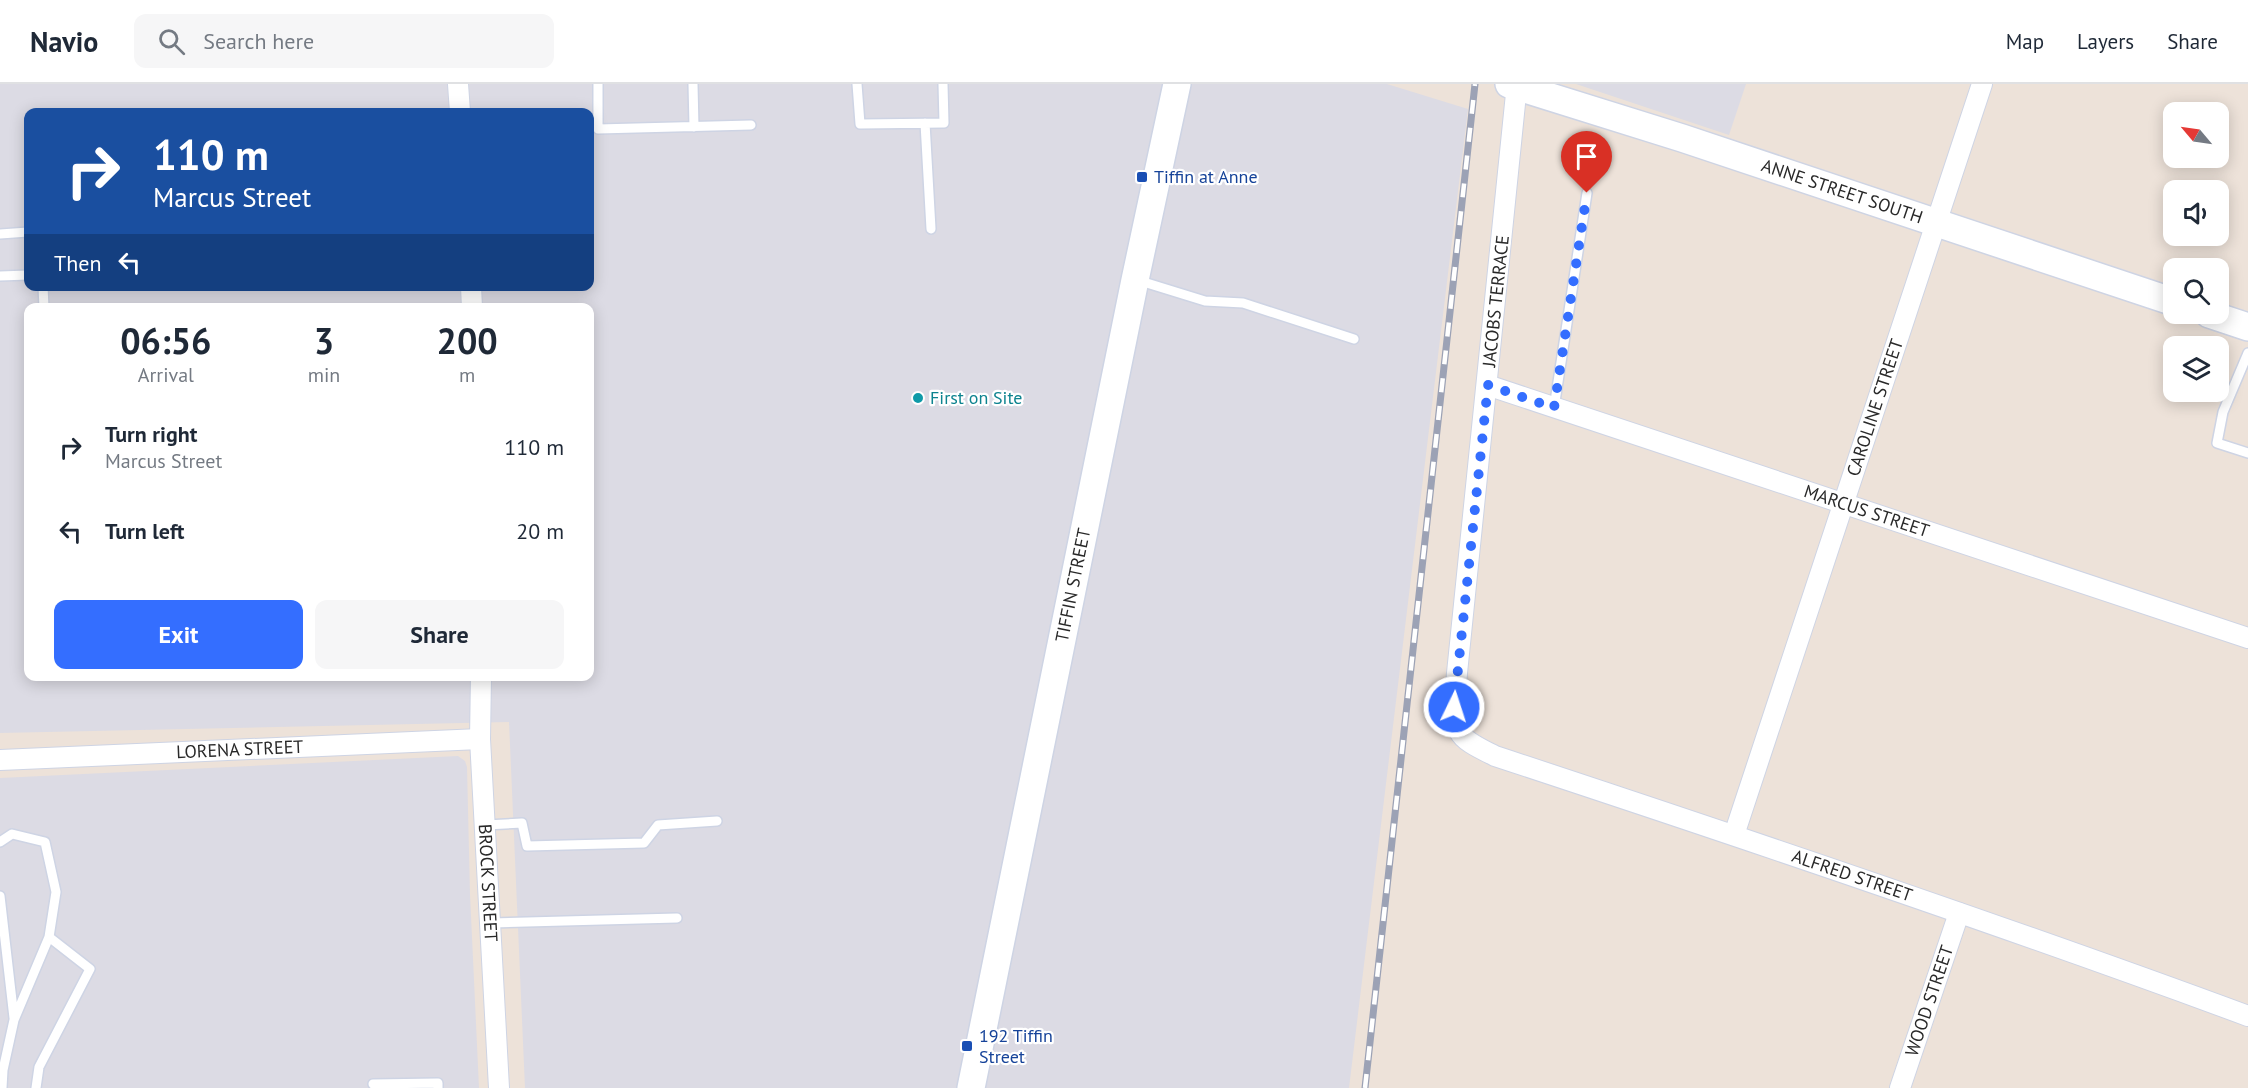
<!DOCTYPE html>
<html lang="en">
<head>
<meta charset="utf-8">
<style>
  :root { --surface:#fff; --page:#f6f6f7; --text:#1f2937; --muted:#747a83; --line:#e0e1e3; --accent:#346eff }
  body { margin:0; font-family:"PT Sans",sans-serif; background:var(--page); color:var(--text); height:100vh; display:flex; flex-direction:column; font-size:22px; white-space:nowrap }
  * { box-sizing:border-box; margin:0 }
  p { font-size:20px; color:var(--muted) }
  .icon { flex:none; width:33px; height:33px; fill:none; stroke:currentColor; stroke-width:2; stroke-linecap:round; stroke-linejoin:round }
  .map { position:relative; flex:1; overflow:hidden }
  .panel { position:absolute; left:24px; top:219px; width:570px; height:378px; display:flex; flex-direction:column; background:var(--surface); border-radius:12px; box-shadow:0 3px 15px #0003 }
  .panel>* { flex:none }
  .guide { position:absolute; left:24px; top:24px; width:570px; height:183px; border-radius:12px; box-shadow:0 3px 15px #0003; background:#1a4fa0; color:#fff; overflow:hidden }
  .needle { width:39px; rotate:299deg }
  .tools { position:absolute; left:2163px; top:18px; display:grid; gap:12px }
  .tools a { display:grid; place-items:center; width:66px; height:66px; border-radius:12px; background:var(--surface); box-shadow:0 3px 15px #0003; font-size:30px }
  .pin { position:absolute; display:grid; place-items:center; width:51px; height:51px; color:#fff; margin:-62px -26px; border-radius:50% 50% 50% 0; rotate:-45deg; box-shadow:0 0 6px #0007 }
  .pin .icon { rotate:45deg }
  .me { position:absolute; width:66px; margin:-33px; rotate:4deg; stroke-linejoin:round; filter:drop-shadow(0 0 4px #0008) }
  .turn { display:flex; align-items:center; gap:21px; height:126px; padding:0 30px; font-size:27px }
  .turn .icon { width:78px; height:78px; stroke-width:2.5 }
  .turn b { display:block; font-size:42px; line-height:51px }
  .then { display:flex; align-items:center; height:57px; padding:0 30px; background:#0003; gap:12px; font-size:22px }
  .eta { display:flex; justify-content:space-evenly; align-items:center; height:102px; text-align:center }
  .eta b { font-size:36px; font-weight:600; line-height:42px }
  .cta { display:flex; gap:12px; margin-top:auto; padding:12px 30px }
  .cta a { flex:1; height:69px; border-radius:12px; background:var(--accent); color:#fff; font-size:24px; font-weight:600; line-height:69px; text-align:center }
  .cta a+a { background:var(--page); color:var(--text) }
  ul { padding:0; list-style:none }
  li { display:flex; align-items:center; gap:18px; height:84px; padding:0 30px }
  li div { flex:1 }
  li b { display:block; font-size:22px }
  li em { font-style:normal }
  header { display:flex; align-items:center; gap:36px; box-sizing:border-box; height:84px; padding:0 30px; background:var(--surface); border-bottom:2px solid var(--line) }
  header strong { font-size:28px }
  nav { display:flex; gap:33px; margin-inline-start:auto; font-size:21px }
  .search { width:420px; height:54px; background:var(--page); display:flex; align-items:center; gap:15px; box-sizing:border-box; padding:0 21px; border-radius:12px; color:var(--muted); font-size:22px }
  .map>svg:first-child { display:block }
  .industrial { fill:#dcdbe4; fill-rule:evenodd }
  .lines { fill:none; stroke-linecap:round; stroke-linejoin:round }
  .lane-casing { stroke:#ced4e4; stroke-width:12 }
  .street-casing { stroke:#ced4e4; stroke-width:22 }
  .secondary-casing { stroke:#ced4e4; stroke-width:30 }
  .lane { stroke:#fff; stroke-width:9 }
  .street { stroke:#fff; stroke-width:20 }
  .secondary { stroke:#fff; stroke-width:27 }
  .rail-casing { stroke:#9ca2b5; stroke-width:7 }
  .rail { stroke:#fff; stroke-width:4.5; stroke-dasharray:14; stroke-linecap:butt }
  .route { stroke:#346eff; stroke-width:10; stroke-dasharray:0 18 }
  .transit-dot { fill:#1a4fb4; stroke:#fff; stroke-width:2 }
  .culture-dot { fill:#0f9aa8; stroke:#fff; stroke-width:2 }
  .labels { text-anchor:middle; stroke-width:4.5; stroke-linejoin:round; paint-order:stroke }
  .transit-label { font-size:18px; fill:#164399; stroke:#fff; text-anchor:start }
  .street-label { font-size:18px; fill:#292929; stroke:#fff }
  .culture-label { font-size:18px; fill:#0d838f; stroke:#fff; text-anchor:start }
</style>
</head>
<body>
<header>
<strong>Navio</strong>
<div class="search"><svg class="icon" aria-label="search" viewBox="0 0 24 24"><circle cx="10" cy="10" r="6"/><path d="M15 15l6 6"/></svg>Search here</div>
<nav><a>Map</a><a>Layers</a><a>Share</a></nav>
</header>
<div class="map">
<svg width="2248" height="1004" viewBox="0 0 2248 1004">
  <rect width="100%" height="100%" fill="#ede2d9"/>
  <path class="industrial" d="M0,0H1387L1468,25L1349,1004H525L509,638L0,649ZM28,28H590V202H28ZM28,224H590V592H28Z
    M1576,0H1746L1729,51Z
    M458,672L465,677L467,683L470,810L479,1004H0V694Z"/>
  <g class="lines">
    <g class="lane-casing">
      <path id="lane" d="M598,0V45L751,41
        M693,0L694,43
        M857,0L860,40L944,39L943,0
        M925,39L931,145
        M0,150L28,148
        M0,192L28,191
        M1137,196L1205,217L1243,219L1354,255
        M43,202L44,224
        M2248,269L2223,328L2217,359L2248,369
        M1554,324L1587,109
        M486,741L522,739L527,762L644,759L658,741L717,737
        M0,758L12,750L45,758L56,808L49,853L14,936L3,986L2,1004
        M0,812L14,934
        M492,839L677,834
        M373,1000L438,999V1004
        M36,1004L39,983L90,885L49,853"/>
    </g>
    <g class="street-casing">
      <g id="street">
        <path d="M458,0L460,28"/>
        <path id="s1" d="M1517,0L1457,589C1456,605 1451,632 1459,647C1465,659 1484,666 1495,672C1747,755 1999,840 2248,932"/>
        <path d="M471,202L472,224"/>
        <path id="s2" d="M1487,301L2248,554"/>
        <path id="s3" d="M481,592L480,655L499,1004"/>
        <path id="s4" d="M0,676L480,655"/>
        <path id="s5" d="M1734,751L1982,0"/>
        <path id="s6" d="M1900,1004L1959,829"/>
      </g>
    </g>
    <g class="secondary-casing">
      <g id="secondary">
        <path id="s7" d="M1509,0L1682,54L2174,218"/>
        <path d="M2209,230L2248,243"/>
        <path id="s8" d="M971,1004L1135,196L1177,0"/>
      </g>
    </g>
    <use href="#lane" class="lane"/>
    <use href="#street" class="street"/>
    <use href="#secondary" class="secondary"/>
    <g class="rail-casing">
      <path id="rail" d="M1365,1004L1475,0"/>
    </g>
    <use href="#rail" class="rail"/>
  </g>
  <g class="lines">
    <path class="route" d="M1454,623L1488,301L1554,324L1587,109"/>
  </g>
  <g class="transit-dot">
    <rect x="1136" y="87" width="12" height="12" rx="3"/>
    <rect x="961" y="956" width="12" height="12" rx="3"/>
  </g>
  <circle class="culture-dot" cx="918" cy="314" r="6"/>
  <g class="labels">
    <g class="transit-label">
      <text x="1154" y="99">Tiffin at Anne</text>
      <text x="979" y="958">192 Tiffin<tspan x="979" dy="21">Street</tspan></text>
    </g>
    <g class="street-label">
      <text dy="6" stroke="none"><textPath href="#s7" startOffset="350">ANNE STREET SOUTH</textPath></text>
      <text transform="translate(1496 217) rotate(-84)" y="6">JACOBS TERRACE</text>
      <text dy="6" stroke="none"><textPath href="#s5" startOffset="450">CAROLINE STREET</textPath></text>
      <text dy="6" stroke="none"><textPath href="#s2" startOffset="400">MARCUS STREET</textPath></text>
      <text dy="6" stroke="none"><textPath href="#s8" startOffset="513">TIFFIN STREET</textPath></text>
      <text dy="6" stroke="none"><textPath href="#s4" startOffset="240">LORENA STREET</textPath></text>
      <text dy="6" stroke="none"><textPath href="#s1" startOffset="1072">ALFRED STREET</textPath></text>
      <text dy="6" stroke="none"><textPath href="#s3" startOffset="207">BROCK STREET</textPath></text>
      <text dy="6" stroke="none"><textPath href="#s6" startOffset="92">WOOD STREET</textPath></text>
    </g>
    <g class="culture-label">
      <text x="930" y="320">First on Site</text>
    </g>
  </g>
</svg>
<div class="tools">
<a><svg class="needle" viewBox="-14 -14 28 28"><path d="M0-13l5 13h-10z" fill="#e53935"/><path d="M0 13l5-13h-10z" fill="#747a83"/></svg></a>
<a><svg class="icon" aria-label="sound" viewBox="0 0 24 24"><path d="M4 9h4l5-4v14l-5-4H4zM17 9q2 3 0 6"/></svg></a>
<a><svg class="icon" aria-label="search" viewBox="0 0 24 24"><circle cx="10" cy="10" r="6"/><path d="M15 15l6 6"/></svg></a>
<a><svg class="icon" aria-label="layers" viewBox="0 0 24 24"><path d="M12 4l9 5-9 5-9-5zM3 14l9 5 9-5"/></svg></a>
</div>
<div class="pin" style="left:1587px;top:109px;background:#d93025"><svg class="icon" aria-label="arrive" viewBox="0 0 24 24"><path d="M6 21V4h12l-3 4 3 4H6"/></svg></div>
<svg class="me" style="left:1454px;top:623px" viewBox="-20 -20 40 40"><circle r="17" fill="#346eff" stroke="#fff" stroke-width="3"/><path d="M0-11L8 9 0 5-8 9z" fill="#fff"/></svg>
<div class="guide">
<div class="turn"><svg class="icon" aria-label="right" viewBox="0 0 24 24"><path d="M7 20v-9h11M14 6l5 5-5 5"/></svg><div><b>110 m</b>Marcus Street</div></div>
<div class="then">Then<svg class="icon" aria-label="left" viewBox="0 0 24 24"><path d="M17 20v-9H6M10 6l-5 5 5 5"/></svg></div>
</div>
<section class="panel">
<div class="eta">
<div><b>06:56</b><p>Arrival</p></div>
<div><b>3</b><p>min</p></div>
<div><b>200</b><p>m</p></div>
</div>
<ul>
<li><svg class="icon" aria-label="right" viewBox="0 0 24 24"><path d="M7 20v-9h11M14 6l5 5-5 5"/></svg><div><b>Turn right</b><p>Marcus Street</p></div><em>110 m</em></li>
<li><svg class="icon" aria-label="left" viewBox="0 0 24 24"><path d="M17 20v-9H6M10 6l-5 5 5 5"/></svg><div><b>Turn left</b></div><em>20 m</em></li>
</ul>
<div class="cta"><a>Exit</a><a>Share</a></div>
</section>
</div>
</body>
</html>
